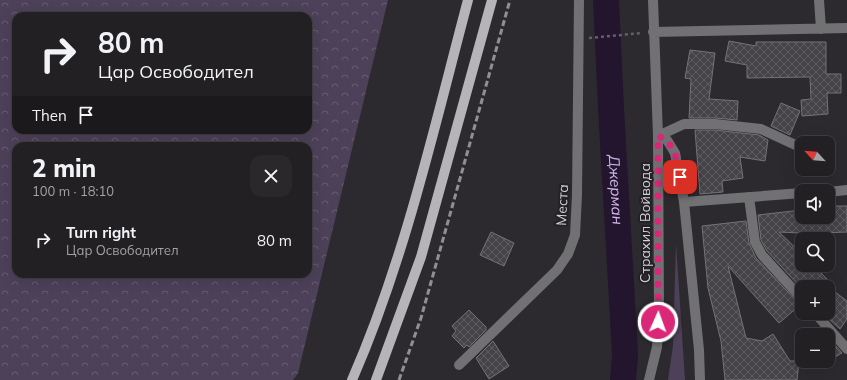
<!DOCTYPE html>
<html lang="en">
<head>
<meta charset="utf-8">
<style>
  :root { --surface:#222023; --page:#2a282b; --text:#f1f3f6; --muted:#a2a3a6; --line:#3f3e41 }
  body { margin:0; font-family:Mulish,sans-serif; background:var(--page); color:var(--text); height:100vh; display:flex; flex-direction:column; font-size:15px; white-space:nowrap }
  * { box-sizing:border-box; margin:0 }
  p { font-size:13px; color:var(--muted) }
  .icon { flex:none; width:22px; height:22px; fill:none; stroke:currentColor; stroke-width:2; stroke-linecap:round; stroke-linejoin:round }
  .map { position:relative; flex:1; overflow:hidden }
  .panel { position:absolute; left:12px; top:142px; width:300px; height:136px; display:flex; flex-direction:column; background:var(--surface); border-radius:12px; box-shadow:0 4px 16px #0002,0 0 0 1px var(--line) }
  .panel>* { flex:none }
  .top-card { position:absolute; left:12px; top:12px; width:300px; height:122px; border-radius:12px; box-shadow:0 4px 16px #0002,0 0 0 1px var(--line); background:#222023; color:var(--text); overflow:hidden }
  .needle { width:26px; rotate:296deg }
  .buttons { position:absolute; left:795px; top:136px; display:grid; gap:8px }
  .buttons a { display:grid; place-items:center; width:40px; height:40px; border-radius:8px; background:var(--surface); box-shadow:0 4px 16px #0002,0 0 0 1px var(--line); font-size:20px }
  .pin { position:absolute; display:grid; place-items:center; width:34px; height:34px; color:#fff; margin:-17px; border-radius:8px; box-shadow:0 2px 6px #0006 }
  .me { position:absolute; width:44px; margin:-22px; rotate:2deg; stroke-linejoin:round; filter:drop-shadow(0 0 3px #0008) }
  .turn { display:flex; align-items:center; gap:14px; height:84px; padding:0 20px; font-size:18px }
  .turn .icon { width:52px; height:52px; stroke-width:2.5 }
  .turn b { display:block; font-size:28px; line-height:34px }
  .then { display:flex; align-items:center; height:38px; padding:0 20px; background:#0003; gap:8px; font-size:15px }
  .round { display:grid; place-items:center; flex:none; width:42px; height:42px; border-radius:12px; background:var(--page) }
  .summary { display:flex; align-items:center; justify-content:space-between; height:68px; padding:0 20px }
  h1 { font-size:24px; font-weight:800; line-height:30px }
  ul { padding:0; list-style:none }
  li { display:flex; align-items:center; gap:12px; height:60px; padding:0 20px }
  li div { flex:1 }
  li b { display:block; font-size:15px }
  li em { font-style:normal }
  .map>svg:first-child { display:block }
  .forest { fill:url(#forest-crowns); fill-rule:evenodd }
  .park { fill:#4d4159 }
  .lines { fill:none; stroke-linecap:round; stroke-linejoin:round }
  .river { stroke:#22152d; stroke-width:26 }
  .building { fill:url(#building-cross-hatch); stroke:#747277 }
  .path { stroke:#636165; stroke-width:2.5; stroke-dasharray:3 3; stroke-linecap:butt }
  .minor { stroke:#717072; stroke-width:10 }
  .major { stroke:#b6b4b9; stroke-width:10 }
  .rail { stroke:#918f93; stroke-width:3; stroke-dasharray:6 3; stroke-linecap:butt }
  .route { stroke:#db2777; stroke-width:7; stroke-dasharray:0 12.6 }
  .labels { text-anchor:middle; stroke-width:4; stroke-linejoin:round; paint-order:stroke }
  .street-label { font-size:14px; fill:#d2d1d4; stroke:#232125 }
  .water-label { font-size:15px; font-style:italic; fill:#d1b6eb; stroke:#232125 }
</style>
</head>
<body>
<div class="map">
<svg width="847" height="380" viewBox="0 0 847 380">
  <defs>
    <pattern id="forest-crowns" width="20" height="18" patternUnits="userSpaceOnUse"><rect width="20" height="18" fill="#4d4159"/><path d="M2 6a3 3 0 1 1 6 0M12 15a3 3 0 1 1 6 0" fill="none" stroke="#665b70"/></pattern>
    <pattern id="building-cross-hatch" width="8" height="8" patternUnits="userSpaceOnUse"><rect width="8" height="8" fill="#454348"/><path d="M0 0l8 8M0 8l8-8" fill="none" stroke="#5f5d62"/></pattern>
  </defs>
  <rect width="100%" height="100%" fill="#2d2a2f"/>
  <path class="forest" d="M0,0H388L298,373L293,380H0ZM16,16H308V130H16ZM16,146H308V274H16Z"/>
  <path class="park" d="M676,243L685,380H668L673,346Z"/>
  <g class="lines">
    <path class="river" id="s1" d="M606,0L611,108L625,354L623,380"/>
  </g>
  <path class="building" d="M729,41L756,46V42H826V74H841V93H827L828,114L802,116L801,100L811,99L810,77L747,78V65L725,61Z
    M690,50L715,53L709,99L738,101L737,120L715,118H689L691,79L685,78Z
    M781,103L800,111L790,135L771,126Z
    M695,130H715L759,135L768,140L765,161L740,157L743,178L722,181L723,192L700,194Z
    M831,206H847V232L821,233V234L779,232L802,254V265H813L828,280L820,287H802V289L767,251L761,240L758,215L802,210V217H831Z
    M746,221L749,243L756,258L800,305L779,323L728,266L746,338L762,341L773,334L790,361H799L797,380H725L721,341L708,288L702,226Z
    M491,232L514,243L504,266L480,255Z
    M835,292L847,301V319L840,329L828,318V302Z
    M469,310L486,327V330L469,347L467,345L464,348L452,336L456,331L452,326Z
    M828,337L842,353L828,361Z
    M493,341L509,366L489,379L476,358Z"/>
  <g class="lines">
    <path class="path" d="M589,38L642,33"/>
    <path class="minor" d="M819,0L821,29
      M653,32L847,28
      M658,136L667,140L675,153L684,202L699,350L700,380
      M658,136L684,124H715L761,129L802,148
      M828,192L847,190
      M749,197L755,242L762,255L802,299
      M684,202L802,193
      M815,313L847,349
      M459,365L557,270L568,254L575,235L577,195L579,0
      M649,380L657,347L659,310L658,136L653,0"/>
    <path class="major" d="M352,380C405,259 434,128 468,0
      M376,380L421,257L492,0"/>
    <path class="rail" d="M399,380L421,318L510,0"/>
  </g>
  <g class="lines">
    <path class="route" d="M658,322V136L667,140L675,153L680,177"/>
  </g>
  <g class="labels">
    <g class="street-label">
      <text transform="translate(562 205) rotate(-87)" y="5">Места</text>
      <text transform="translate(645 223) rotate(-90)" y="5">Страхил Войвода</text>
    </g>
    <g class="water-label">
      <text dy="5" stroke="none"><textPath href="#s1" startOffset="190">Джерман</textPath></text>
    </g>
  </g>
</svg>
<div class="buttons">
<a><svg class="needle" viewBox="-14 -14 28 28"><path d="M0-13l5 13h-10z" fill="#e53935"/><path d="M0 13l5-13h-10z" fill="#a2a3a6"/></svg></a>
<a><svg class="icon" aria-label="sound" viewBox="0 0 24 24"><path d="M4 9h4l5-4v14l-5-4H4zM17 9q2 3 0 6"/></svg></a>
<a><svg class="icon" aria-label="search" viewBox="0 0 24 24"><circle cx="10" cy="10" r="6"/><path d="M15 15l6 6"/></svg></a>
<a>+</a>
<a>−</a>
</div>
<div class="pin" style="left:680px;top:177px;background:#d93025"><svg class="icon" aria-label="arrive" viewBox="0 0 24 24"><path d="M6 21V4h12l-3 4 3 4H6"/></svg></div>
<svg class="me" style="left:658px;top:322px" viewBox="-20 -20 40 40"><circle r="17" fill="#db2777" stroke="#fff" stroke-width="3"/><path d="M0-11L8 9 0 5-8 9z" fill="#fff"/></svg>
<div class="top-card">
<div class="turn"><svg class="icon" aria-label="right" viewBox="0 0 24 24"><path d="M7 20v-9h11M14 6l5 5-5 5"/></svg><div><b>80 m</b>Цар Освободител</div></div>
<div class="then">Then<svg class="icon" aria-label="arrive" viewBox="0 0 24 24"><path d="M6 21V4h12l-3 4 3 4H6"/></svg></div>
</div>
<section class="panel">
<div class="summary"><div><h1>2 min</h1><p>100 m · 18:10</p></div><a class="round"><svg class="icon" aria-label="close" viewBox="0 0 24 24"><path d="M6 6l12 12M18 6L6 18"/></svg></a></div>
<ul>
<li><svg class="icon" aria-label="right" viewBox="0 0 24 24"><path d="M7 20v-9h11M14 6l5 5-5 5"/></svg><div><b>Turn right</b><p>Цар Освободител</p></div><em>80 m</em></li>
</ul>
</section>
</div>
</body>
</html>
